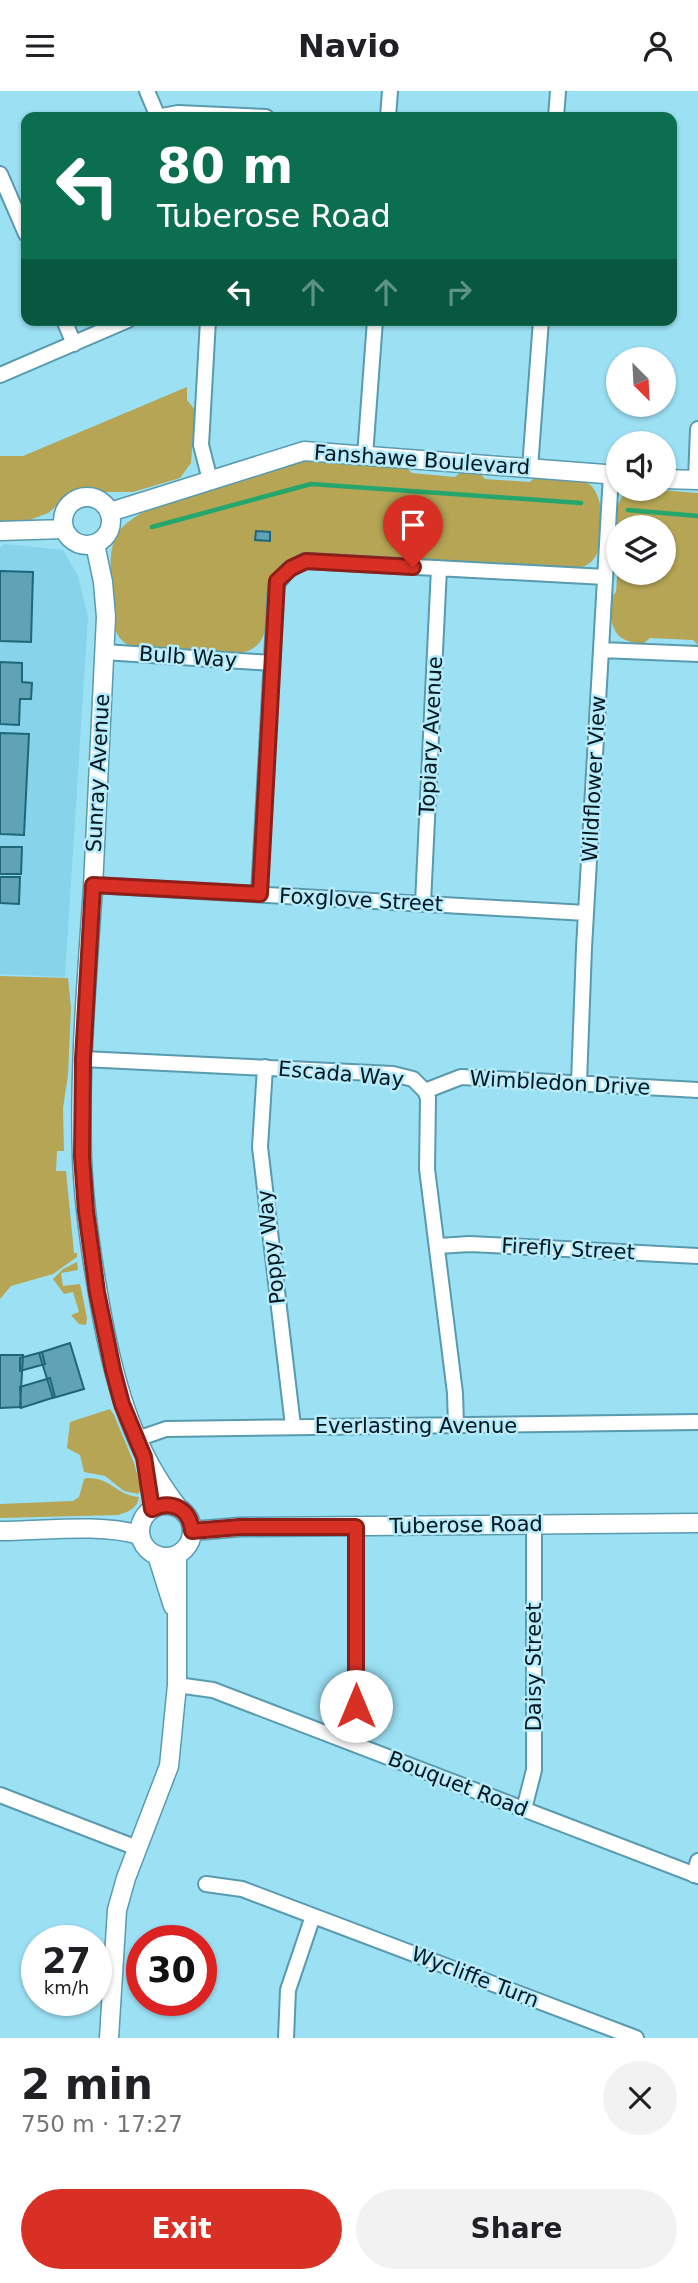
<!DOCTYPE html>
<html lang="en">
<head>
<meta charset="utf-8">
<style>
  :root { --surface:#fff; --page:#f2f2f2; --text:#202124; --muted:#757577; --accent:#d93025 }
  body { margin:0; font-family:"DejaVu Sans",sans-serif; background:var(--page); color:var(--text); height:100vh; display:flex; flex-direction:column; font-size:26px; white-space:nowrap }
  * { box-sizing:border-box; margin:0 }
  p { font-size:23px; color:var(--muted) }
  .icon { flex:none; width:38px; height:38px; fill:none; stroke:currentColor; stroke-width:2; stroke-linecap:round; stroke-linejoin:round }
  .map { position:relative; height:1947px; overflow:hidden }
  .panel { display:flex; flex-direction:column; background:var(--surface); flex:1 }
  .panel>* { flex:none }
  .hud { position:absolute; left:21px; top:21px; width:656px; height:214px; border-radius:14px; box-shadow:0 2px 5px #0004; background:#0b6e4f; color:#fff; overflow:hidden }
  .needle { width:46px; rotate:156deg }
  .controls { position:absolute; left:606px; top:256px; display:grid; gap:14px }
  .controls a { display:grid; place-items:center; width:70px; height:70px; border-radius:50%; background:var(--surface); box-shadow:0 2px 5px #0004; font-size:35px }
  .speed { position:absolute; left:21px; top:1834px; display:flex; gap:14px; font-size:35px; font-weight:700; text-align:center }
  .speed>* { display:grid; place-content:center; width:91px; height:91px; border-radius:50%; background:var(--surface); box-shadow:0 2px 5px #0004; line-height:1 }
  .speed small { font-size:18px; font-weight:400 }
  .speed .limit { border:10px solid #d22; background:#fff; color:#111 }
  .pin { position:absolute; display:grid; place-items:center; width:60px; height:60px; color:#fff; margin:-72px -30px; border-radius:50% 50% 50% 0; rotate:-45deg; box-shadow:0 0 7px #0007 }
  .pin .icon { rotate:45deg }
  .me { position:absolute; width:77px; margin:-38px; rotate:0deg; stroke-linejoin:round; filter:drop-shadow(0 0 5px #0008) }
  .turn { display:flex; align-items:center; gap:24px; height:147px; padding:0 21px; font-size:32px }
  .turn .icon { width:91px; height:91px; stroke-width:2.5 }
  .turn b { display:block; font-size:49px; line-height:60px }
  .lanes { display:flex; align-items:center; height:66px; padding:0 21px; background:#0003; justify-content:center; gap:35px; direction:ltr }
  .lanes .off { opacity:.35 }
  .round { display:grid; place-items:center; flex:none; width:74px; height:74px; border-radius:37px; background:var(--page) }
  .head { display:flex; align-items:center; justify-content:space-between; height:119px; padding:0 21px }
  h1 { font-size:42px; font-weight:700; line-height:52px }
  .cta { display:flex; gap:14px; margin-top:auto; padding:14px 21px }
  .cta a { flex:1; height:80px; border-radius:42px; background:var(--accent); color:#fff; font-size:28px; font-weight:700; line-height:80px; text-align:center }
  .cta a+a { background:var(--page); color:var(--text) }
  header { display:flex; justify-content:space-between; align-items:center; height:91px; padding:0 21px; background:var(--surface); font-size:32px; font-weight:700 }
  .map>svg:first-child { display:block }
  .built { fill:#86d3ea }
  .green { fill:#b5a555 }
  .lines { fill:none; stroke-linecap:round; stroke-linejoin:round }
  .stream { stroke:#24a66c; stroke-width:4.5 }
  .building { fill:#60a3b6; stroke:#1f6678; stroke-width:2 }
  .minor-casing { stroke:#589aae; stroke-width:18 }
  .tertiary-casing { stroke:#589aae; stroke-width:21 }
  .minor { stroke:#fff; stroke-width:14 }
  .tertiary { stroke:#fff; stroke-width:18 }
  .route-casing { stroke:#8d1f18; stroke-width:18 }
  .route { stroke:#d93025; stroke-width:12 }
  .labels { text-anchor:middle; stroke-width:5; stroke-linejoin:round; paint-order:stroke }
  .street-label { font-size:21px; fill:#00161e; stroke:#b6ebfb }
</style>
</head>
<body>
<header><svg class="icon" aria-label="menu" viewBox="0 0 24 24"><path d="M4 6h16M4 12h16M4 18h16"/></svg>Navio<svg class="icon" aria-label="person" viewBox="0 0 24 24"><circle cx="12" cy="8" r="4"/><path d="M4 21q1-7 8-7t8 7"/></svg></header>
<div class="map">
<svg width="698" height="1947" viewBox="0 0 698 1947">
  <rect width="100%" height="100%" fill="#9ce0f4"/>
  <path class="built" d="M5,453L63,459L78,485L88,526L65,886L0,883V456Z"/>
  <path class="green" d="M187,296V309L195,319L191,372L180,387L133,401H80L68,406L48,422L30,429L0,432V365H23Z
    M310,370L407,377L412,382L455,386L461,381L480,382L485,388L530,391L535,386C550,387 576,385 589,393C606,404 606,457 592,470C586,476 580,477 572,477L302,464C240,481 293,551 241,562L137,557C115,552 113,535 113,515C113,493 106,466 116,445C123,432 140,422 154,416C173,408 195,403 216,396C247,387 277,374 310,370Z
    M635,397L698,402V554L693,549L650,547L644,552C612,552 610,534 611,507L616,501L618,472V481H663V436H618V457L613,452C615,431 612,405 635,397Z
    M0,885L68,887L71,917L68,984L63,1017L64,1060H57L56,1080H66L74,1162H77V1166L53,1183L11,1195L0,1208Z
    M77,1171L78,1179L61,1182L63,1195L80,1193L87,1227L86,1234L79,1233L71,1224L79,1221L73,1201L64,1203L53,1188L63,1178Z
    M110,1318L114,1324L134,1372L141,1398L138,1403L124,1400L105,1385L84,1381L80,1364L67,1357L70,1331Z
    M87,1387C113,1387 115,1404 139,1406C138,1417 128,1421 118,1424L0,1427V1413L73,1410L79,1406L84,1388Z"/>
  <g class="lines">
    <path class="stream" d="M628,419L698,425
      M152,436L311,393L581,412"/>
  </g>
  <path class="building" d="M256,440L270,441V450L255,449Z
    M0,480L33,481L31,551L0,550Z
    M0,571L22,572V591L32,592L31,608H20L19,634L0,633Z
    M0,642L29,643L24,744L0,743Z
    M0,756H22L21,783H0Z
    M0,786H20L19,813L0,812Z
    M70,1252L84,1298L53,1307L39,1262Z
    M42,1261L45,1273L20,1280V1267Z
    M0,1264H23L20,1316L0,1317Z
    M50,1287L55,1306L21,1317L20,1296Z"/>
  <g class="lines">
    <g class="minor-casing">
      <path id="minor" d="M147,0L158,26
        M157,26L178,22L266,26
        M388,26L390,0
        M556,26L558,0
        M0,83L26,143
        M64,229L74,253
        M208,229L201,354L210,389
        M0,284L128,229
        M365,365L375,229
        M530,377L541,229
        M696,389L698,338
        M601,559L698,563
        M104,561L272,572
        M93,794L586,822
        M259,803L276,494L288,479L305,470L605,486
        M423,812L439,477
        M83,968L393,983L413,988L425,1000L428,1007L427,1078L455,1302L456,1334
        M265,976L260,1056L293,1335
        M579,992L584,857L611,383
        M425,1000L461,986L698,999
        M438,1155L470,1153L698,1165
        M137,1348L166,1338L698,1331
        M177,1594L213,1599L698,1785
        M344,1649L356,1615V1436
        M0,1704L137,1757
        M524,1718L534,1679V1434
        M694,1784L698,1770
        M206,1793L242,1798L636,1947
        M286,1947L288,1899L313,1825"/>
    </g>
    <g class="tertiary-casing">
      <path id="tertiary" d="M663,388L698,389
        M63 430a24 24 0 1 1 48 0a24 24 0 1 1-48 0Z
        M110,421L304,360L618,384
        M0,440L64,438
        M95,453L103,491L106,526C102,616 98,706 93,796C87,886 79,977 82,1067C84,1121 93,1177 103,1230C116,1297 134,1360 177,1415
        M140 1440a26 26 0 1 1 52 0a26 26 0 1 1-52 0Z
        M0,1440C43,1440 99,1432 140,1444
        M192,1440L240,1436L698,1432
        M157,1464L173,1515
        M109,1947L117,1819L126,1787L169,1675L177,1594V1464"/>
    </g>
    <use href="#minor" class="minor"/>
    <use href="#tertiary" class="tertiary"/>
  </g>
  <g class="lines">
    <g class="route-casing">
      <path id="route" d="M356,1615V1436H240L192,1440C190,1417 171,1409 152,1418L144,1366L122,1313L113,1279L97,1201L86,1120L82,1066L83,968L93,794L260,803L277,490L291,477L306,470L413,476"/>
    </g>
    <use href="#route" class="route"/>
  </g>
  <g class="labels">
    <g class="street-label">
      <text transform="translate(422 369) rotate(4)" y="7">Fanshawe Boulevard</text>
      <text transform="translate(188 566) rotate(4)" y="7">Bulb Way</text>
      <text transform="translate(431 645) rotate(-87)" y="7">Topiary Avenue</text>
      <text transform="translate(98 682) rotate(-87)" y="7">Sunray Avenue</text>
      <text transform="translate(594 688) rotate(-87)" y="7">Wildflower View</text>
      <text transform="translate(361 809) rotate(3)" y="7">Foxglove Street</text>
      <text transform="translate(341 983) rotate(5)" y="7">Escada Way</text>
      <text transform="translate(560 992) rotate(3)" y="7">Wimbledon Drive</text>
      <text transform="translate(271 1156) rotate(-97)" y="7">Poppy Way</text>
      <text transform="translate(568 1158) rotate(3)" y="7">Firefly Street</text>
      <text x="416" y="1342">Everlasting Avenue</text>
      <text transform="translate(466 1434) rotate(-1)" y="7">Tuberose Road</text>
      <text transform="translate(534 1576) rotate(-90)" y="7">Daisy Street</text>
      <text transform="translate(458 1693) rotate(21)" y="7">Bouquet Road</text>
      <text transform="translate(475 1886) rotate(21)" y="7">Wycliffe Turn</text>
    </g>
  </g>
</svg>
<div class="controls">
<a><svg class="needle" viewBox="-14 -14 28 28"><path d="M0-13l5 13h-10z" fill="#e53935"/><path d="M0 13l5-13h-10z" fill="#757577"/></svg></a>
<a><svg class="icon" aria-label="sound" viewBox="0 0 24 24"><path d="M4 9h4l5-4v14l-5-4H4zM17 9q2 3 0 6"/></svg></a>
<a><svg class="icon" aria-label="layers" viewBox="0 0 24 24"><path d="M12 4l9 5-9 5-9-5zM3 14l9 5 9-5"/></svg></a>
</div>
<div class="speed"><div>27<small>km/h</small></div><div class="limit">30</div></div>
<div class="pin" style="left:413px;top:476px;background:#d93025"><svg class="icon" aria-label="arrive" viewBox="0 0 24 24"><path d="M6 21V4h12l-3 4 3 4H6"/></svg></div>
<svg class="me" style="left:356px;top:1615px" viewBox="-20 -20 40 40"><circle r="19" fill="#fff"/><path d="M0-13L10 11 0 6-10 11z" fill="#d93025"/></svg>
<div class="hud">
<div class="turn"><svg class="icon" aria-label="left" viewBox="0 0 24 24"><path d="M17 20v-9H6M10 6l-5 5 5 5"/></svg><div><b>80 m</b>Tuberose Road</div></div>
<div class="lanes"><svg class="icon" aria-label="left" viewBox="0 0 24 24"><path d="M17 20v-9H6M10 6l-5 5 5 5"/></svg><svg class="icon off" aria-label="ahead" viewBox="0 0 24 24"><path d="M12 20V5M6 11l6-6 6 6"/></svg><svg class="icon off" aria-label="ahead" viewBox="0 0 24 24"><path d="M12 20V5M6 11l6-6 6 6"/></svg><svg class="icon off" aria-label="right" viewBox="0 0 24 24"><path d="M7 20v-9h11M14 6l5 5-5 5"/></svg></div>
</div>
</div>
<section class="panel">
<div class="head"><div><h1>2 min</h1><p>750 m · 17:27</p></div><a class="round"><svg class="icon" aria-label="close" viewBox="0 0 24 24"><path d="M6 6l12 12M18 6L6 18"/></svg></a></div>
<div class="cta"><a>Exit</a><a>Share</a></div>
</section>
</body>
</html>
